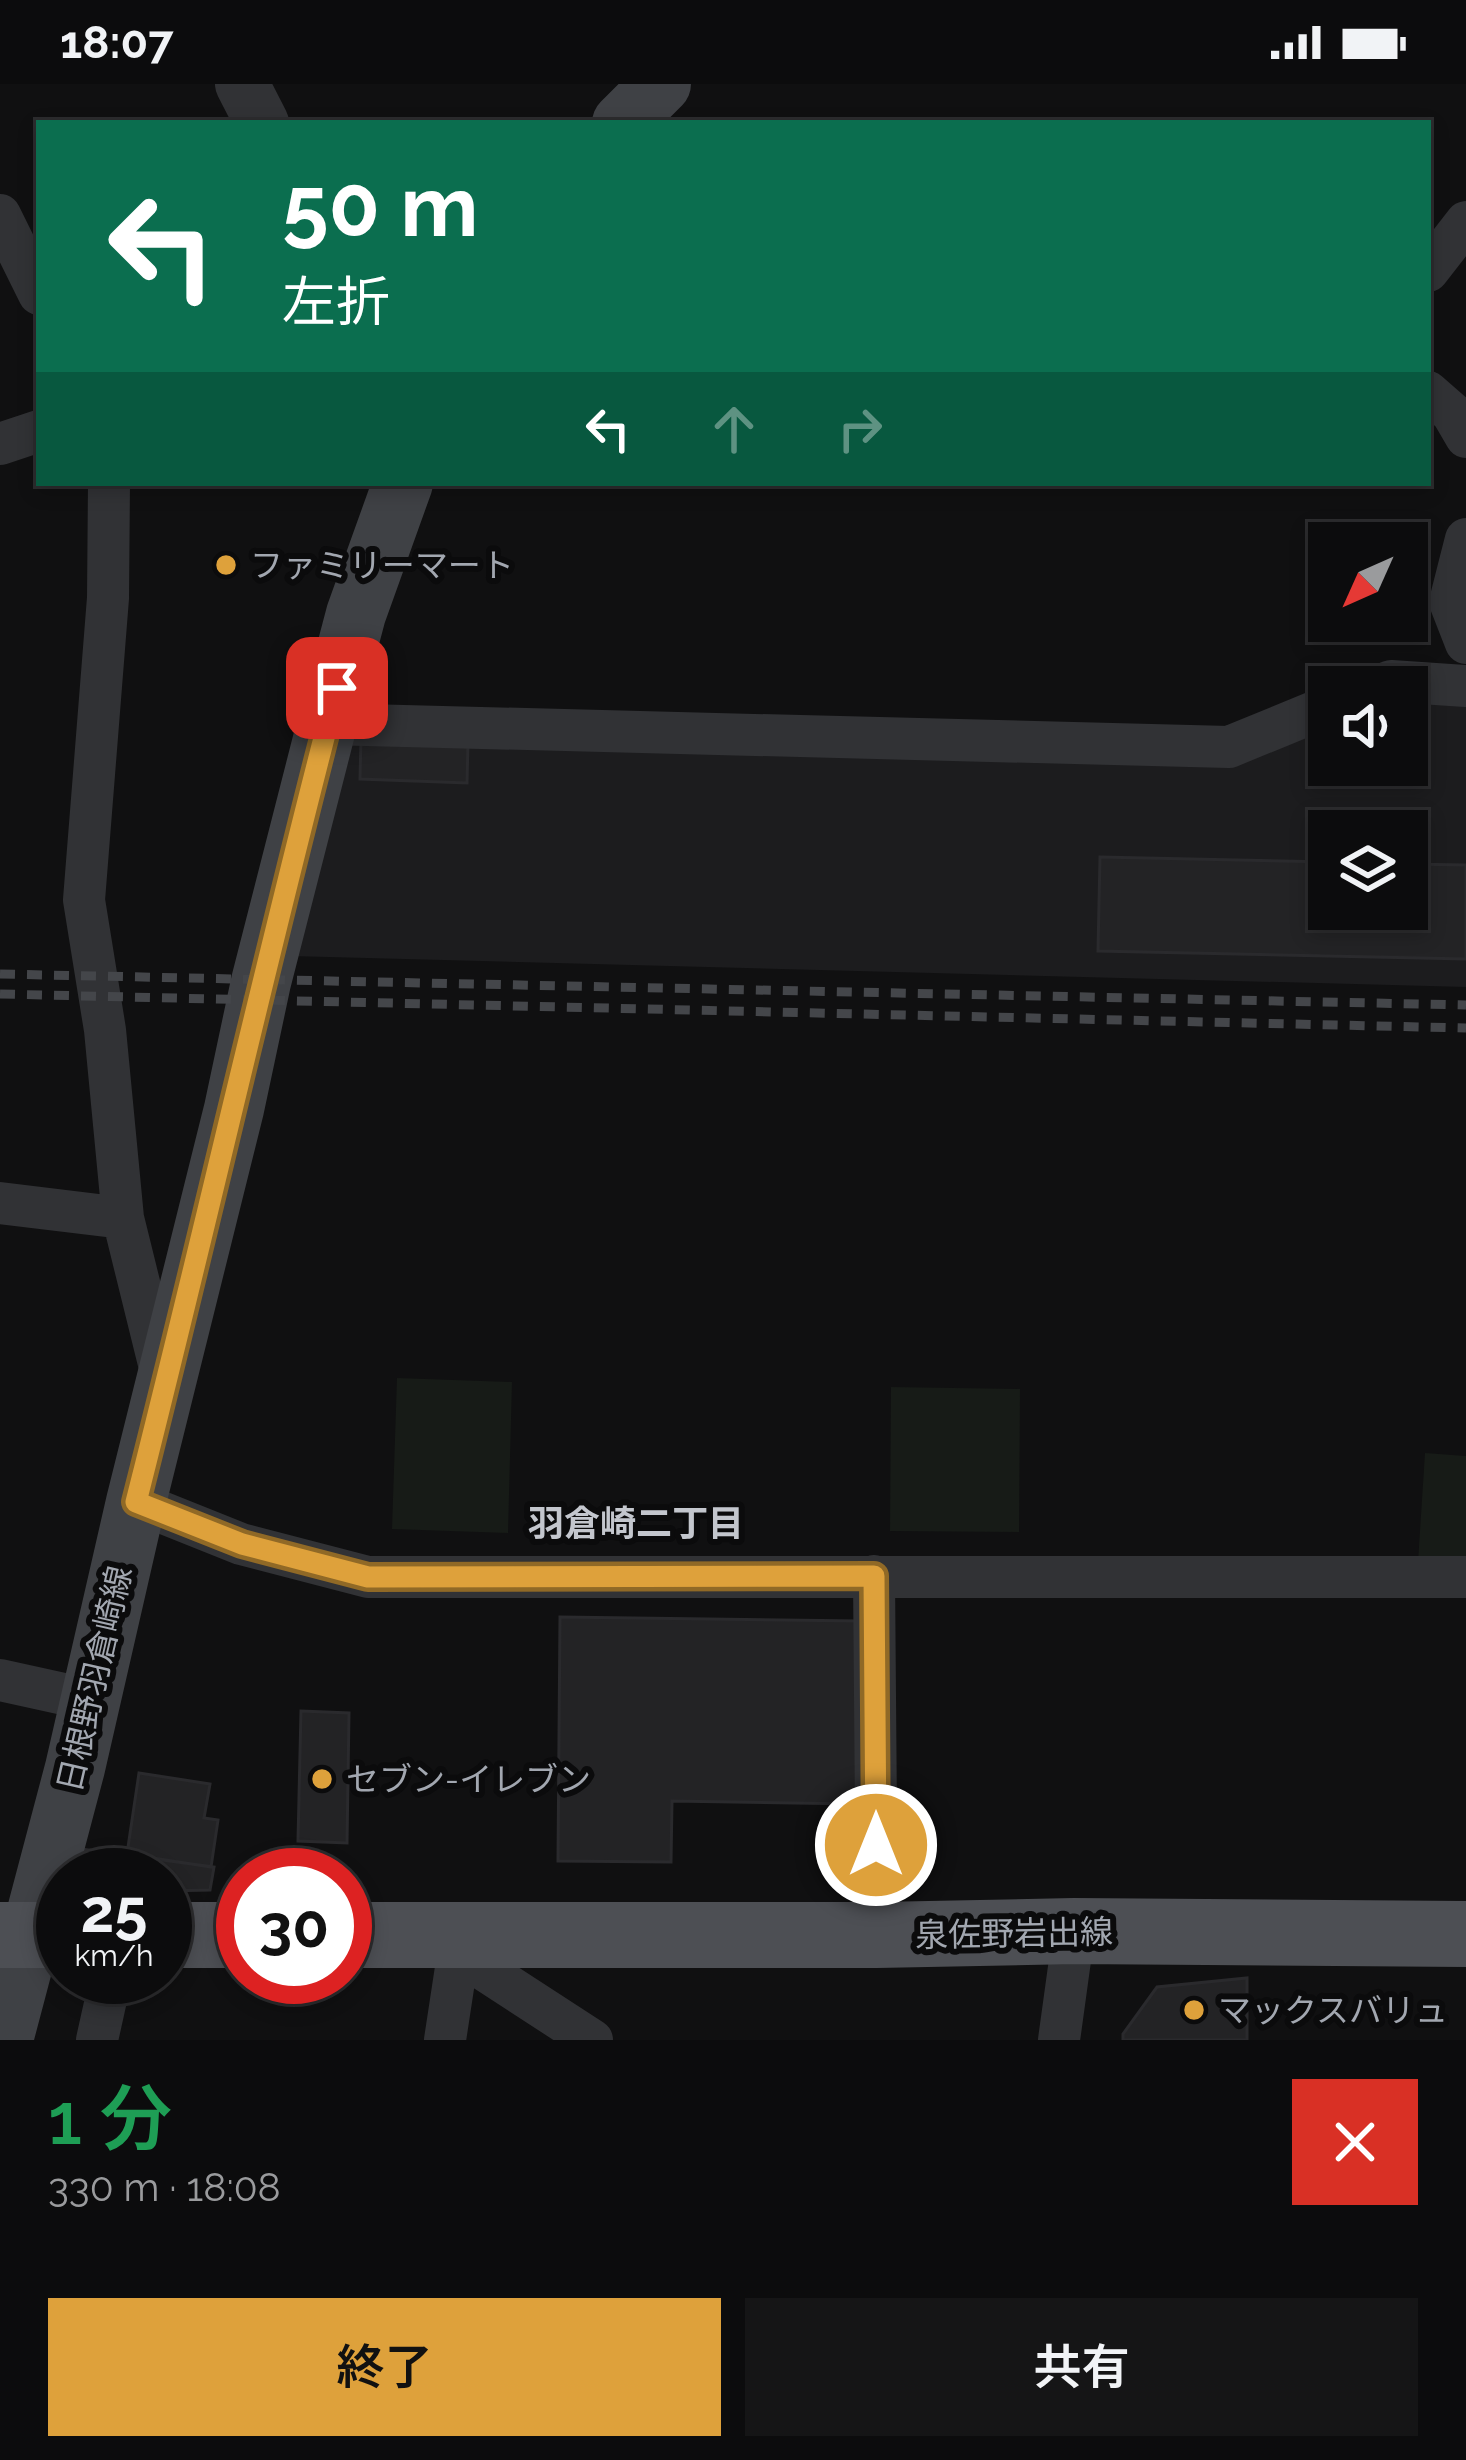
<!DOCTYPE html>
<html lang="ja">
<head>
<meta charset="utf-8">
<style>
  :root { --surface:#0c0c0d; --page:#151516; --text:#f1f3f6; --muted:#9a9b9d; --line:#2c2c2e; --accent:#dea13b }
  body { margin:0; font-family:Raleway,"Noto Sans JP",sans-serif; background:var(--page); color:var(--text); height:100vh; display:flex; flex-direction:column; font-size:45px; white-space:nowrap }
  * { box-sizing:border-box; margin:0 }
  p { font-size:39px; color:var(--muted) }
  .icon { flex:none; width:66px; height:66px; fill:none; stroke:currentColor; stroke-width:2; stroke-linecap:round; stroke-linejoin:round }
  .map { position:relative; height:1956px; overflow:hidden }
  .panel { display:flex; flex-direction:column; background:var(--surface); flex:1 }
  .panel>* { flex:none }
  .guide { position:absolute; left:36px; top:36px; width:1395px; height:366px; border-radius:0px; box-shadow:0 6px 18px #0003,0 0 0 3px var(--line); background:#0b6e4f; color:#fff; overflow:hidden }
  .needle { width:78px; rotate:225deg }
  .tools { position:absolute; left:1308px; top:438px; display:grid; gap:24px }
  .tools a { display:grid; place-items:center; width:120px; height:120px; border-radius:0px; background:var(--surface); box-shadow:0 6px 18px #0003,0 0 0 3px var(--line); font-size:60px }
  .speed { position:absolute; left:36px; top:1764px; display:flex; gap:24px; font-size:60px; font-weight:700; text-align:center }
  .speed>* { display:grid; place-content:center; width:156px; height:156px; border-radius:50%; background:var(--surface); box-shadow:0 6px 18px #0003,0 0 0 3px var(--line); line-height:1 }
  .speed small { font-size:30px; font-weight:400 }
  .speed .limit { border:18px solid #d22; background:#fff; color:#111 }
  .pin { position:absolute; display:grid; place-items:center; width:102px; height:102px; color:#fff; margin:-51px; border-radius:24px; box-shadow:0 6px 18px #0006 }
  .me { position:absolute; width:132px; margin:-66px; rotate:0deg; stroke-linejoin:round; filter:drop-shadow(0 0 9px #0008) }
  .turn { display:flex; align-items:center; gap:42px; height:252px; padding:0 48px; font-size:54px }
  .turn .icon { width:156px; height:156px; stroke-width:2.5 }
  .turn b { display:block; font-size:84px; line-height:102px }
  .lanes { display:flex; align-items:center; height:114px; padding:0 48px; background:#0003; justify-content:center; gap:60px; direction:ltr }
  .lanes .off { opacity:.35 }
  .round { display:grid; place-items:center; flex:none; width:126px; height:126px; border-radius:0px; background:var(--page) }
  .summary { display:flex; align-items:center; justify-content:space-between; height:204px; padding:0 48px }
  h1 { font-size:72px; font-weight:600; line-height:90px; color:#1e9e55 }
  .primary-button { display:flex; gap:24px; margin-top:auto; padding:24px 48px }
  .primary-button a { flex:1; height:138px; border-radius:0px; background:var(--accent); color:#111; font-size:48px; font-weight:600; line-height:138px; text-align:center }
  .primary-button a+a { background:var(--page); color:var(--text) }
  .status { display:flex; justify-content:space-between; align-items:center; height:84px; padding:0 60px; background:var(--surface); direction:ltr }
  .status svg { height:33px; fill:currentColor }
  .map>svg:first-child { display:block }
  .built { fill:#1c1c1e; fill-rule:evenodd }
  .green { fill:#171b17 }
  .building { fill:#232325; stroke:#2a2a2d; stroke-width:3 }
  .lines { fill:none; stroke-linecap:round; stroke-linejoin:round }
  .minor { stroke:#313235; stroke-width:42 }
  .tertiary { stroke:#313235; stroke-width:54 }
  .secondary { stroke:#3f4145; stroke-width:60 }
  .primary { stroke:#4d4f54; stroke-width:66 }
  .rail { stroke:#44464a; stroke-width:9; stroke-dasharray:15 12; stroke-linecap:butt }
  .route-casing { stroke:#906926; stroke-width:30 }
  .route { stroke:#dea13b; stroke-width:21 }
  .poi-dot { fill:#dea13b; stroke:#0b0b0c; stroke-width:4.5 }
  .labels { text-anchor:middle; stroke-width:12; stroke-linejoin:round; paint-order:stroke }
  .poi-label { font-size:33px; fill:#a2a7b0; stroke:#0b0b0c; text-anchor:start }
  .street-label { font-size:33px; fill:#a2a7b0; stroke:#0b0b0c }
  .neighbourhood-label { font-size:36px; font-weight:bold; fill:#c3c6cd; stroke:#0b0b0c }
</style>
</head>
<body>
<div class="status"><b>18:07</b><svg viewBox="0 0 49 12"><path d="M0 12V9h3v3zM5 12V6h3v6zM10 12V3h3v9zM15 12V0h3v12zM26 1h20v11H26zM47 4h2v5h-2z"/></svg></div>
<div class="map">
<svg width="1466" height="1956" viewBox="0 0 1466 1956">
  <rect width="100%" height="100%" fill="#101011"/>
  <path class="built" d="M1407,610L1466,611V903L290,872L342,664L356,651L1227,675L1329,633V681H1407ZM1329,747H1407V825H1329Z"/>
  <path class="green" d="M397,1294L512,1298L508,1449L392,1445Z
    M891,1303L1020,1305L1019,1448L890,1447Z
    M1425,1369L1466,1372V1479L1418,1478Z"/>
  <path class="building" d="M361,654L468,658L467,699L360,695Z
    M1100,773L1329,778V825H1407V780L1466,781V875L1098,867Z
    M560,1533L859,1537L857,1720L672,1717L671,1778L558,1777Z
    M301,1627L349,1629L347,1759L298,1757Z
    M139,1689L210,1700L204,1734L218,1736L211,1783L127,1770Z
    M81,1765L214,1783L210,1806L165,1807V1791H84L80,1784Z
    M1247,1894V1956H1123V1950L1157,1903Z"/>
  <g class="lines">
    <path class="minor" d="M0,131L39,210
      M1428,187L1466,138
      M1428,308L1452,329L1466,353
      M0,360L39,347
      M109,399L108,514L84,816L105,946L123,1134L162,1292
      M1466,455L1450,518L1466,559
      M1376,603L1391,597L1466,602
      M327,640L1229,663L1329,622
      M0,1119L123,1134
      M136,1418L241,1460L368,1493H1466
      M874,1492L877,1851
      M0,1596L91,1616
      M458,1869L592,1956
      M97,1956L111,1893
      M445,1956L461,1851
      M1059,1956L1074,1847"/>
    <path class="tertiary" d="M242,0L262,39"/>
    <path class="secondary" d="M622,39L661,0
      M3,1956L75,1684L136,1418L234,1025L261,898L327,640L356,530L403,399"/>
    <path class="primary" d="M0,1851H63
      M165,1851H243
      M345,1851H877L1074,1847L1466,1850"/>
    <path class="rail" d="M0,890L1466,921
      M0,910L1466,944"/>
  </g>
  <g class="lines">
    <g class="route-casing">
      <path id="route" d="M337,604C266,874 205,1147 136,1418L242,1460L368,1493L874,1492L876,1761"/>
    </g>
    <use href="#route" class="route"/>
  </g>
  <g class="poi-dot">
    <circle cx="226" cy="481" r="12"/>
    <circle cx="322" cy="1695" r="12"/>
    <circle cx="1194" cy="1926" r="12"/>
  </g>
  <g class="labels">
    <g class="poi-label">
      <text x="250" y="493">ファミリーマート</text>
      <text x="346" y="1707">セブン-イレブン</text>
      <text x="1218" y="1938">マックスバリュ</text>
    </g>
    <g class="street-label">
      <text transform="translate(94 1595) rotate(-77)" y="12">日根野羽倉崎線</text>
      <text transform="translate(1014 1849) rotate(-1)" y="12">泉佐野岩出線</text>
    </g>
    <g class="neighbourhood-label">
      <text x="636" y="1452">羽倉崎二丁目</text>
    </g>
  </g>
</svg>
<div class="tools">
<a><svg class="needle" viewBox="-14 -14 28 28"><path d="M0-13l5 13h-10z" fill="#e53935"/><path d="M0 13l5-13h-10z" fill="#9a9b9d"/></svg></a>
<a><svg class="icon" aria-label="sound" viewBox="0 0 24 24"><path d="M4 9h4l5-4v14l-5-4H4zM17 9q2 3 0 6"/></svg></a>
<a><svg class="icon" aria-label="layers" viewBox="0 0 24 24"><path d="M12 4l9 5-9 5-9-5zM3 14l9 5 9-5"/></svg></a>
</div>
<div class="speed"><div>25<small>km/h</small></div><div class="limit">30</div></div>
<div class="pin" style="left:337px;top:604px;background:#d93025"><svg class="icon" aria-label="arrive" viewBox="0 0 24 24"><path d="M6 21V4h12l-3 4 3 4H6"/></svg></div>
<svg class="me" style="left:876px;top:1761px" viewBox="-20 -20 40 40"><circle r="17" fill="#dea13b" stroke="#fff" stroke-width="3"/><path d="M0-11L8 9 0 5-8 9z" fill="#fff"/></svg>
<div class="guide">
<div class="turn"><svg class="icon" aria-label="left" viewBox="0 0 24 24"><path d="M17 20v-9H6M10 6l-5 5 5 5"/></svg><div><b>50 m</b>左折</div></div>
<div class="lanes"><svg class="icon" aria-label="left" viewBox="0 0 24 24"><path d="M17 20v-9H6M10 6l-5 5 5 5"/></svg><svg class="icon off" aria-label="ahead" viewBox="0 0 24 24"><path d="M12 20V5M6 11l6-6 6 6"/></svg><svg class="icon off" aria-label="right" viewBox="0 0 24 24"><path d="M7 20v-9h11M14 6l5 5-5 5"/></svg></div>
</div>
</div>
<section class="panel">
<div class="summary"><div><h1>1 分</h1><p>330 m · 18:08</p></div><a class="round" style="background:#d93025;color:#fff"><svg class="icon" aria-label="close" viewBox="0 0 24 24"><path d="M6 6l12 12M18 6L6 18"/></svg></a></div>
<div class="primary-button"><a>終了</a><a>共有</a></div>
</section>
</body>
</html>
